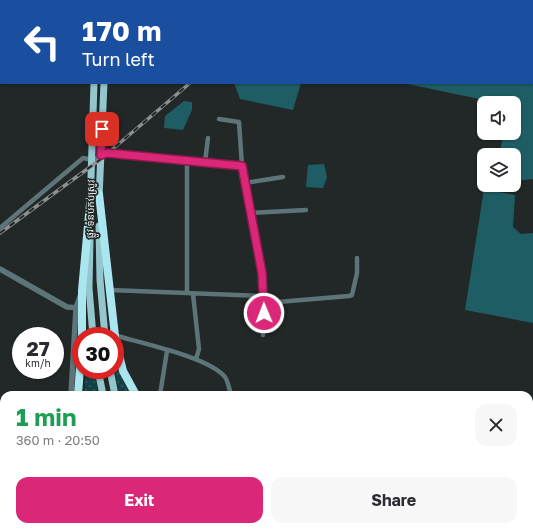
<!DOCTYPE html>
<html lang="en">
<head>
<meta charset="utf-8">
<style>
  :root { --surface:#fff; --page:#f7f7f7; --text:#2b2b33; --muted:#7c7c81; --accent:#db2777 }
  body { margin:0; font-family:"Golos Text","Noto Sans Khmer",sans-serif; background:var(--page); color:var(--text); height:100vh; display:flex; flex-direction:column; font-size:15px; white-space:nowrap }
  * { box-sizing:border-box; margin:0 }
  p { font-size:13px; color:var(--muted) }
  .icon { flex:none; width:22px; height:22px; fill:none; stroke:currentColor; stroke-width:2; stroke-linecap:round; stroke-linejoin:round }
  .map { position:relative; flex:1; overflow:hidden }
  .details { position:absolute; left:0px; top:391px; width:533px; height:140px; display:flex; flex-direction:column; background:var(--surface); border-radius:12px 12px 0 0; box-shadow:0 1px 3px #0004 }
  .details>* { flex:none }
  .banner { position:absolute; left:0px; top:0px; width:533px; height:84px; box-shadow:0 1px 3px #0004; background:#1a4fa0; color:#fff; overflow:hidden }
  .controls { position:absolute; left:477px; top:96px; display:grid; gap:8px }
  .controls a { display:grid; place-items:center; width:44px; height:44px; border-radius:8px; background:var(--surface); box-shadow:0 1px 3px #0004; font-size:20px }
  .speed { position:absolute; left:12px; top:327px; display:flex; gap:8px; font-size:20px; font-weight:700; text-align:center }
  .speed>* { display:grid; place-content:center; width:52px; height:52px; border-radius:50%; background:var(--surface); box-shadow:0 1px 3px #0004; line-height:1 }
  .speed small { font-size:10px; font-weight:400 }
  .speed .limit { border:6px solid #d22; background:#fff; color:#111 }
  .pin { position:absolute; display:grid; place-items:center; width:34px; height:34px; color:#fff; margin:-17px; border-radius:8px; box-shadow:0 2px 6px #0006 }
  .me { position:absolute; width:44px; margin:-22px; rotate:359deg; stroke-linejoin:round; filter:drop-shadow(0 0 3px #0008) }
  .turn { display:flex; align-items:center; gap:14px; height:84px; padding:0 16px; font-size:18px }
  .turn .icon { width:52px; height:52px; stroke-width:2.5 }
  .turn b { display:block; font-size:28px; line-height:34px }
  .round { display:grid; place-items:center; flex:none; width:42px; height:42px; border-radius:12px; background:var(--page) }
  .summary { display:flex; align-items:center; justify-content:space-between; height:68px; padding:0 16px }
  h1 { font-size:24px; font-weight:700; line-height:30px; color:#1e9e55 }
  .action { display:flex; gap:8px; margin-top:auto; padding:8px 16px }
  .action a { flex:1; height:46px; border-radius:12px; background:var(--accent); color:#fff; font-size:16px; font-weight:700; line-height:46px; text-align:center }
  .action a+a { background:var(--page); color:var(--text) }
  .map>svg:first-child { display:block }
  .grass { fill:url(#grass-dots) }
  .water { fill:#1f5d65 }
  .lines { fill:none; stroke-linecap:round; stroke-linejoin:round }
  .minor { stroke:#5d7579; stroke-width:4.5 }
  .tertiary { stroke:#5d7579; stroke-width:5.5 }
  .primary { stroke:#94c6cd; stroke-width:7 }
  .motorway { stroke:#a9e6ef; stroke-width:8 }
  .rail-casing { stroke:#8d9090; stroke-width:3.5 }
  .rail { stroke:#222727; stroke-width:2; stroke-dasharray:6; stroke-linecap:butt }
  .route-casing { stroke:#8e194d; stroke-width:10 }
  .route { stroke:#db2777; stroke-width:7 }
  .labels { text-anchor:middle; stroke-width:3.5; stroke-linejoin:round; paint-order:stroke }
  .street-label { font-size:10px; fill:#ecefef; stroke:#222727 }
</style>
</head>
<body>
<div class="map">
<svg width="533" height="531" viewBox="0 0 533 531">
  <defs>
    <pattern id="grass-dots" width="8" height="8" patternUnits="userSpaceOnUse"><rect width="8" height="8" fill="#134147"/><path d="M2 2h.1M6 6h.1" fill="none" stroke="#365d62" stroke-width="1.8" stroke-linecap="round"/></pattern>
  </defs>
  <rect width="100%" height="100%" fill="#222727"/>
  <path class="grass" d="M117,367L130,395H120L114,370Z
    M86,370H95L98,395H84Z"/>
  <path class="water" d="M296,0H533V179L514,181V155H499L504,133H514V103H498L403,83H532V1H295Z
    M234,83H301L293,110L240,99Z
    M184,101L192,102V110L183,130L164,128L165,116Z
    M324,164L327,177L323,188L306,187L308,165Z
    M484,189L515,195L513,227L521,234L533,233V323L465,310Z"/>
  <g class="lines">
    <path class="minor" d="M219,119L239,122L242,166L262,273L263,335
      M205,162L208,138
      M245,183L283,177
      M250,213L306,210
      M0,228L83,158L93,160L107,153L242,166
      M110,290L263,296
      M187,293V161
      M193,294L199,349L196,359
      M264,302L266,303L349,296L352,295L357,273V258
      M266,303L271,314L276,317
      M114,335C140,343 209,357 225,377C228,381 229,389 231,394
      M160,395L167,351"/>
    <path class="tertiary" d="M0,269L67,307L80,308
      M71,395L76,308L80,296
      M78,531V527"/>
    <path class="primary" d="M97,1V0
      M107,1V0
      M99,198L104,83
      M90,209L94,83
      M99,226L100,280L105,336
      M90,239L89,288L93,336
      M98,370L103,395
      M110,370L115,395
      M91,531L92,527
      M103,531L104,527"/>
    <path class="motorway" d="M99,194L115,336
      M82,336V290L90,204
      M115,339L123,371L136,395
      M78,395L81,354
      M529,419H533
      M529,431H533
      M141,531L146,527"/>
    <g class="rail-casing">
      <path id="rail" d="M274,1L275,0
        M0,233L101,159L190,83"/>
    </g>
    <use href="#rail" class="rail"/>
  </g>
  <g class="lines">
    <g class="route-casing">
      <path id="route" d="M102,129L101,155L107,153L242,166L262,273L264,313"/>
    </g>
    <use href="#route" class="route"/>
  </g>
  <g class="labels">
    <g class="street-label">
      <text transform="translate(90 209) rotate(-89)" y="4">ផ្លូវ ទំនប់កប់ស្រូវ</text>
    </g>
  </g>
</svg>
<div class="controls">
<a><svg class="icon" aria-label="sound" viewBox="0 0 24 24"><path d="M4 9h4l5-4v14l-5-4H4zM17 9q2 3 0 6"/></svg></a>
<a><svg class="icon" aria-label="layers" viewBox="0 0 24 24"><path d="M12 4l9 5-9 5-9-5zM3 14l9 5 9-5"/></svg></a>
</div>
<div class="speed"><div>27<small>km/h</small></div><div class="limit">30</div></div>
<div class="pin" style="left:102px;top:129px;background:#d93025"><svg class="icon" aria-label="arrive" viewBox="0 0 24 24"><path d="M6 21V4h12l-3 4 3 4H6"/></svg></div>
<svg class="me" style="left:264px;top:313px" viewBox="-20 -20 40 40"><circle r="17" fill="#db2777" stroke="#fff" stroke-width="3"/><path d="M0-11L8 9 0 5-8 9z" fill="#fff"/></svg>
<div class="banner">
<div class="turn"><svg class="icon" aria-label="left" viewBox="0 0 24 24"><path d="M17 20v-9H6M10 6l-5 5 5 5"/></svg><div><b>170 m</b>Turn left</div></div>
</div>
<section class="details">
<div class="summary"><div><h1>1 min</h1><p>360 m · 20:50</p></div><a class="round"><svg class="icon" aria-label="close" viewBox="0 0 24 24"><path d="M6 6l12 12M18 6L6 18"/></svg></a></div>
<div class="action"><a>Exit</a><a>Share</a></div>
</section>
</div>
</body>
</html>
